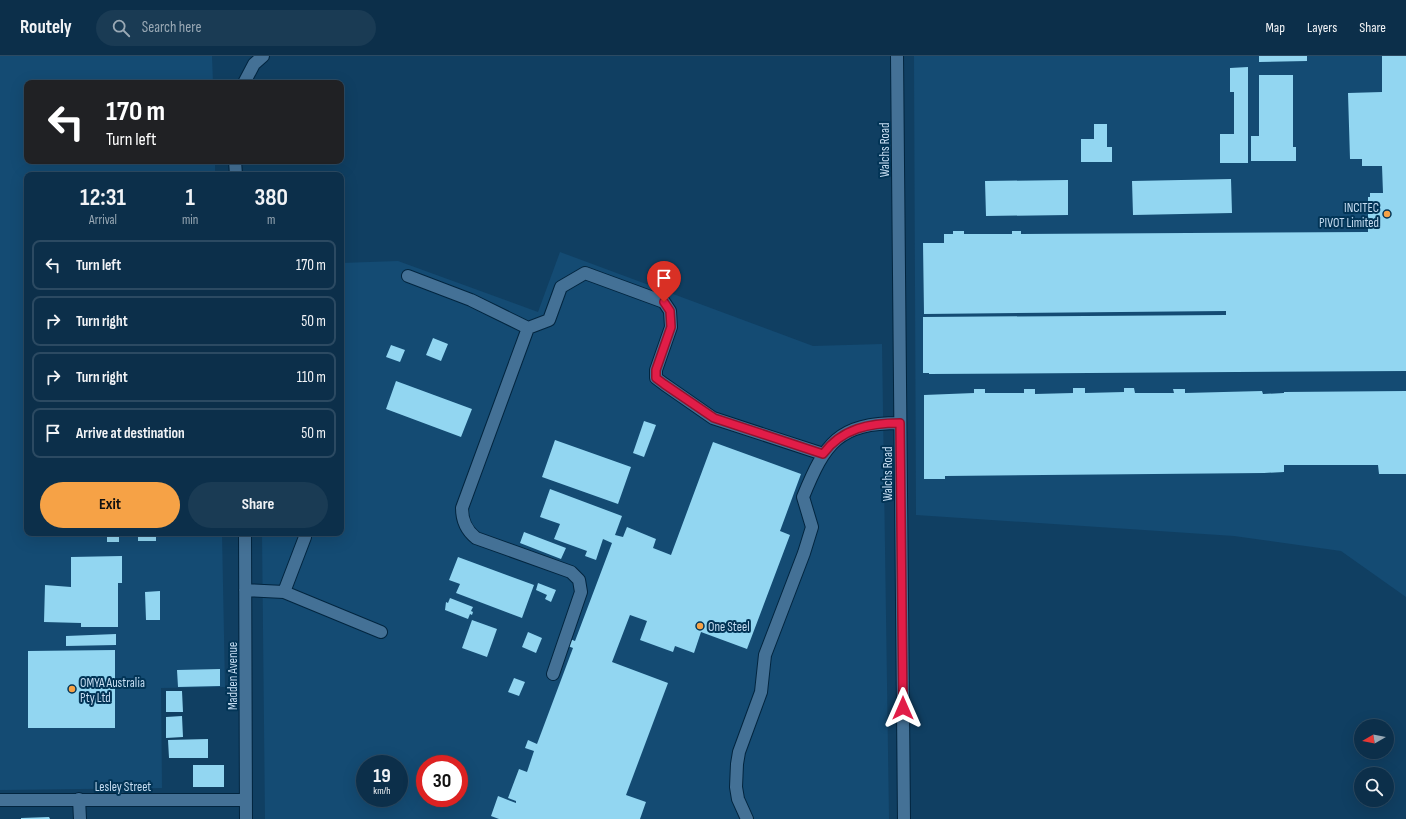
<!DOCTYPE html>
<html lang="en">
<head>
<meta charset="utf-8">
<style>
  :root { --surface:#0c2f4a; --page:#1a3b54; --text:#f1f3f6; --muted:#9aa9b5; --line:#2c4a62; --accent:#f6a246 }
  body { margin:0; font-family:"Sofia Sans Condensed",sans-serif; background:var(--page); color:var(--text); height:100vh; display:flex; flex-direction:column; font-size:15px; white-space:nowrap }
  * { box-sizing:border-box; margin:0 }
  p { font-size:13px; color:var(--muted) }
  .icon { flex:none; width:22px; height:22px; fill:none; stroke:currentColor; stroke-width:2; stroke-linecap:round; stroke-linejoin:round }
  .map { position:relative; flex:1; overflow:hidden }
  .panel { position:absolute; left:24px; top:116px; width:320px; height:364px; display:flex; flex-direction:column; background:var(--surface); border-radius:8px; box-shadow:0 4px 16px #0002,0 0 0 1px var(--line) }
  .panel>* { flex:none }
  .top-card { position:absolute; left:24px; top:24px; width:320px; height:84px; border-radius:8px; box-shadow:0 4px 16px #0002,0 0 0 1px var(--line); background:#202124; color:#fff; overflow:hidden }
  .needle { width:26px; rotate:261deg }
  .fabs { position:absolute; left:1354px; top:663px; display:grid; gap:8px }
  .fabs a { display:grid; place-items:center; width:40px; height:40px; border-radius:50%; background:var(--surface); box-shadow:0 4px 16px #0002,0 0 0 1px var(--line); font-size:20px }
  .speed { position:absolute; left:356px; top:699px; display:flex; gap:8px; font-size:20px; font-weight:700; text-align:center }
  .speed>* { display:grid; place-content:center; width:52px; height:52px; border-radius:50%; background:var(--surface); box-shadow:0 4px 16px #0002,0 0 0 1px var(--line); line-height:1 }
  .speed small { font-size:10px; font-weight:400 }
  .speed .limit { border:6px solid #d22; background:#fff; color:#111 }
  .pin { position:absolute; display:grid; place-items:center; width:34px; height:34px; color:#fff; margin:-41px -17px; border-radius:50% 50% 50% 0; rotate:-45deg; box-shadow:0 0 4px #0007 }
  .pin .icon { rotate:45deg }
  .me { position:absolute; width:44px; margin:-22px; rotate:0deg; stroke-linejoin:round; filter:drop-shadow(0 0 3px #0008) }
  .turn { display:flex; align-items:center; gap:14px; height:84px; padding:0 16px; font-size:18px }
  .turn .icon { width:52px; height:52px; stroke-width:2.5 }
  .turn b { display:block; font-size:28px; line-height:34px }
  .eta { display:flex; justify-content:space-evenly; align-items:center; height:68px; text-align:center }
  .eta b { font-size:24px; font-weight:700; line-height:28px }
  .primary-button { display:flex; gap:8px; margin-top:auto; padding:8px 16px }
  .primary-button a { flex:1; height:46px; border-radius:24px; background:var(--accent); color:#111; font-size:16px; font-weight:700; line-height:46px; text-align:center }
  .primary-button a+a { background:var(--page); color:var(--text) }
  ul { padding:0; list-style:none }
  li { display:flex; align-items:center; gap:12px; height:50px; margin:0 8px 6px; padding:0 8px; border:2px solid var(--line); border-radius:8px }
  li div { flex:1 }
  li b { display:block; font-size:15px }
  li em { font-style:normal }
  header { display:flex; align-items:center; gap:24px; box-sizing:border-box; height:56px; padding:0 20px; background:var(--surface); border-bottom:1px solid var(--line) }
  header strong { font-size:19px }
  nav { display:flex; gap:22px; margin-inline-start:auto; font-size:14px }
  .search { width:280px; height:36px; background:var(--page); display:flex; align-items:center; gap:10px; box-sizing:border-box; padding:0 14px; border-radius:22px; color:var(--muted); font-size:15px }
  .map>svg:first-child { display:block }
  .built { fill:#144b73; fill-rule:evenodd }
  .building { fill:#92d6f1 }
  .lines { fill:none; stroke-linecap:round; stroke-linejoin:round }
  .minor-casing { stroke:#02253f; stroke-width:14 }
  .minor { stroke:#447196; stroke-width:12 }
  .route-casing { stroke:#92132f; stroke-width:10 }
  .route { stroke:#e11d48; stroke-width:7 }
  .poi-dot { fill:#f6a246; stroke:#023456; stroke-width:1.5 }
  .labels { text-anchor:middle; stroke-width:4; stroke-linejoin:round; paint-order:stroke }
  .street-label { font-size:13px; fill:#c6ddf2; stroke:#023456 }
  .poi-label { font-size:13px; fill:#c6ddf2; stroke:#023456; text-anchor:start }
</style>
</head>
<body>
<header>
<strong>Routely</strong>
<div class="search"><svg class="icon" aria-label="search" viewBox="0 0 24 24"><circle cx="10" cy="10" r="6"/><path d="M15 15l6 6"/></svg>Search here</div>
<nav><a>Map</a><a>Layers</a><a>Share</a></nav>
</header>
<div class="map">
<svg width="1406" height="763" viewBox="0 0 1406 763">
  <rect width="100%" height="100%" fill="#103f62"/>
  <path class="built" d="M0,0H212L213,27H27V105H215V119H27V477H222L225,631L161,632L162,732L0,734Z
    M914,0H1406V541L1341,495L1234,480L916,459Z
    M560,196L813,290L882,288L889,763H265L262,477H341V207L398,205L538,256ZM365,708H399V742H365ZM425,708H459V742H425Z"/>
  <path class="building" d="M1259,0H1307V5L1259,6Z
    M1382,0H1406V315L929,318V317H923V261L1226,259V255L924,258L923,187H944V178H953V175H964V178H1012V175H1021V178L1368,176V141H1370V137H1383L1382,110H1362V103H1350L1348,37L1382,36Z
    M1248,11V107H1220V78H1234V36H1230V12Z
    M1259,19H1293V91H1296V105H1251V80H1259Z
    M1094,68H1107V91H1112V106H1081V83H1094Z
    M1231,123L1232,157L1133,159L1132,125Z
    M1068,124V159L986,160L985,125Z
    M433,282L448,288L441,305L426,299Z
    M391,289L405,294L400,306L386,301Z
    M396,325L472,353L461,381L386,353Z
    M1073,332H1085V337L1124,336V332H1134L1135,337H1174L1173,333H1185V337L1262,335L1263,338L1284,337V336L1406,335V418H1379L1378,409H1284V416L1264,417L945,420V423H924V339L974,337V333H985V337H1024V333H1035V338L1073,337Z
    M644,365L656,369L644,401L633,397Z
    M555,384L631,411L618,448L542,421Z
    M713,386L801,418L780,475L790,479L747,593L701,576L694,597L675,590L673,596L640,584L647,565L630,559L612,606L668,627L626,739L646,746L640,763H499L491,760L498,740L516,747V745L508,742L519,713L527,716L534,695L525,692L528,684L537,688L573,592L568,590L570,583L575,585L612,487L603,483L596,504L585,500L587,495L554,483L560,468L540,461L550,433L622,460L615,479L623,481L627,471L639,476L656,483L653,492L671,499Z
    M524,476L566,492L561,503L520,487Z
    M107,477H119V486H107Z
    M138,477H156V485H138Z
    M122,500V527H118V571H81V567L44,566L45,529L71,531V501Z
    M458,501L534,529L522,562L456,537L460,528L449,524Z
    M538,527L556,534L551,546L545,543L547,539L536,534Z
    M160,535V564H146L145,536Z
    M450,542L473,551L471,555L473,556L472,559L470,558L468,563L445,554L446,546L448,547Z
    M472,564L497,573L487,601L462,592Z
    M528,576L542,582L536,597L522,591Z
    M116,578V589L66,590V580Z
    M115,594V672H28V595Z
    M220,613V630L178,631L177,614Z
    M514,622L525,626L519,640L508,636Z
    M166,635H182L183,656H166Z
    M182,660L183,681L166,682V661Z
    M208,683V702H169L168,684Z
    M193,709H224V731H193Z
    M49,761L50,763H21V762Z"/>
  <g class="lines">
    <g class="minor-casing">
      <path id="minor" d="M897,0L904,763
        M244,27L254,8L263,0
        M235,105L236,119
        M408,220L471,244L528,272L549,264L561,231L585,217L664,246L670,255L671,271L656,314V322L664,328L713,362L823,398
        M528,272L462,452C462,465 466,474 476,482L571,516L579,524L581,536L553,618
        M245,477L246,763
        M245,534L284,536L381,576
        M284,536L305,481
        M79,743L80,763
        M0,744H246
        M747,763L738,743L736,731L737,708L739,696L761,636L765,599L804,497L812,471L803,441C825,387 838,367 900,367"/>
    </g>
    <use href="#minor" class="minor"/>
  </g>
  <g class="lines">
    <g class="route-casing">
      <path id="route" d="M664,246L670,255L671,271L656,314V322L664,328L714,362L823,398C842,372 870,367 900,367L903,652"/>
    </g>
    <use href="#route" class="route"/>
  </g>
  <g class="poi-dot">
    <circle cx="1387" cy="158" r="4"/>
    <circle cx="700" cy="570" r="4"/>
    <circle cx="72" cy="633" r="4"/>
  </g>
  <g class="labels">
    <g class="street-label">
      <text transform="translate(884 94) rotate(-90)" y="5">Walchs Road</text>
      <text transform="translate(887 418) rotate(-90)" y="5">Walchs Road</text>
      <text transform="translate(232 620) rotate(-90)" y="5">Madden Avenue</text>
      <text x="123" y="735">Lesley Street</text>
    </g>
    <g class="poi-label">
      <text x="1379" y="156" text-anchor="end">INCITEC<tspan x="1379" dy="15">PIVOT Limited</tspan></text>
      <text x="708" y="575">One Steel</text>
      <text x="80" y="631">OMYA Australia<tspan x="80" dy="15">Pty Ltd</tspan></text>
    </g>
  </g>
</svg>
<div class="fabs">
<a><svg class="needle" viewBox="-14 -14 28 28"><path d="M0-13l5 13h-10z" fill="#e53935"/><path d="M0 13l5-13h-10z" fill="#9aa9b5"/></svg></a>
<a><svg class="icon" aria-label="search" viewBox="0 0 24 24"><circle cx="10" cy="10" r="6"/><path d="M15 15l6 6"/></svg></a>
</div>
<div class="speed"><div>19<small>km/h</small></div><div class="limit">30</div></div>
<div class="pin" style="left:664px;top:246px;background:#d93025"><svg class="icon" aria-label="arrive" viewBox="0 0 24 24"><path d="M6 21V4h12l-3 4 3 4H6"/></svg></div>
<svg class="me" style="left:903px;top:652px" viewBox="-20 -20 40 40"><path d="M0-17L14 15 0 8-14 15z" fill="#e11d48" stroke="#fff" stroke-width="4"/></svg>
<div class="top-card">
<div class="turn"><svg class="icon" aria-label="left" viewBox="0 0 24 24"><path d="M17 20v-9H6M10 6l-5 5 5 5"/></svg><div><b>170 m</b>Turn left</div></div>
</div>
<section class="panel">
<div class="eta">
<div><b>12:31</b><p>Arrival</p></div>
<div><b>1</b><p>min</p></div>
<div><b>380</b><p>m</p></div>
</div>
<ul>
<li><svg class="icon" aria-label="left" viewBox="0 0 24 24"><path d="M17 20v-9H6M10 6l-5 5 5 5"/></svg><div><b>Turn left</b></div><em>170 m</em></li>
<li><svg class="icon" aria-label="right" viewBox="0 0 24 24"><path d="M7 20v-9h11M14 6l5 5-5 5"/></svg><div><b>Turn right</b></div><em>50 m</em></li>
<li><svg class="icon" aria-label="right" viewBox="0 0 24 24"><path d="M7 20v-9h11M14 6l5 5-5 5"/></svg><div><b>Turn right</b></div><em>110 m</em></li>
<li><svg class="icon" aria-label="arrive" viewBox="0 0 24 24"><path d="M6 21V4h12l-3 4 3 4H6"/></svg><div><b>Arrive at destination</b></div><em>50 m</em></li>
</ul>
<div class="primary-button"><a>Exit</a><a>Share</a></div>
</section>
</div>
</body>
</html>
